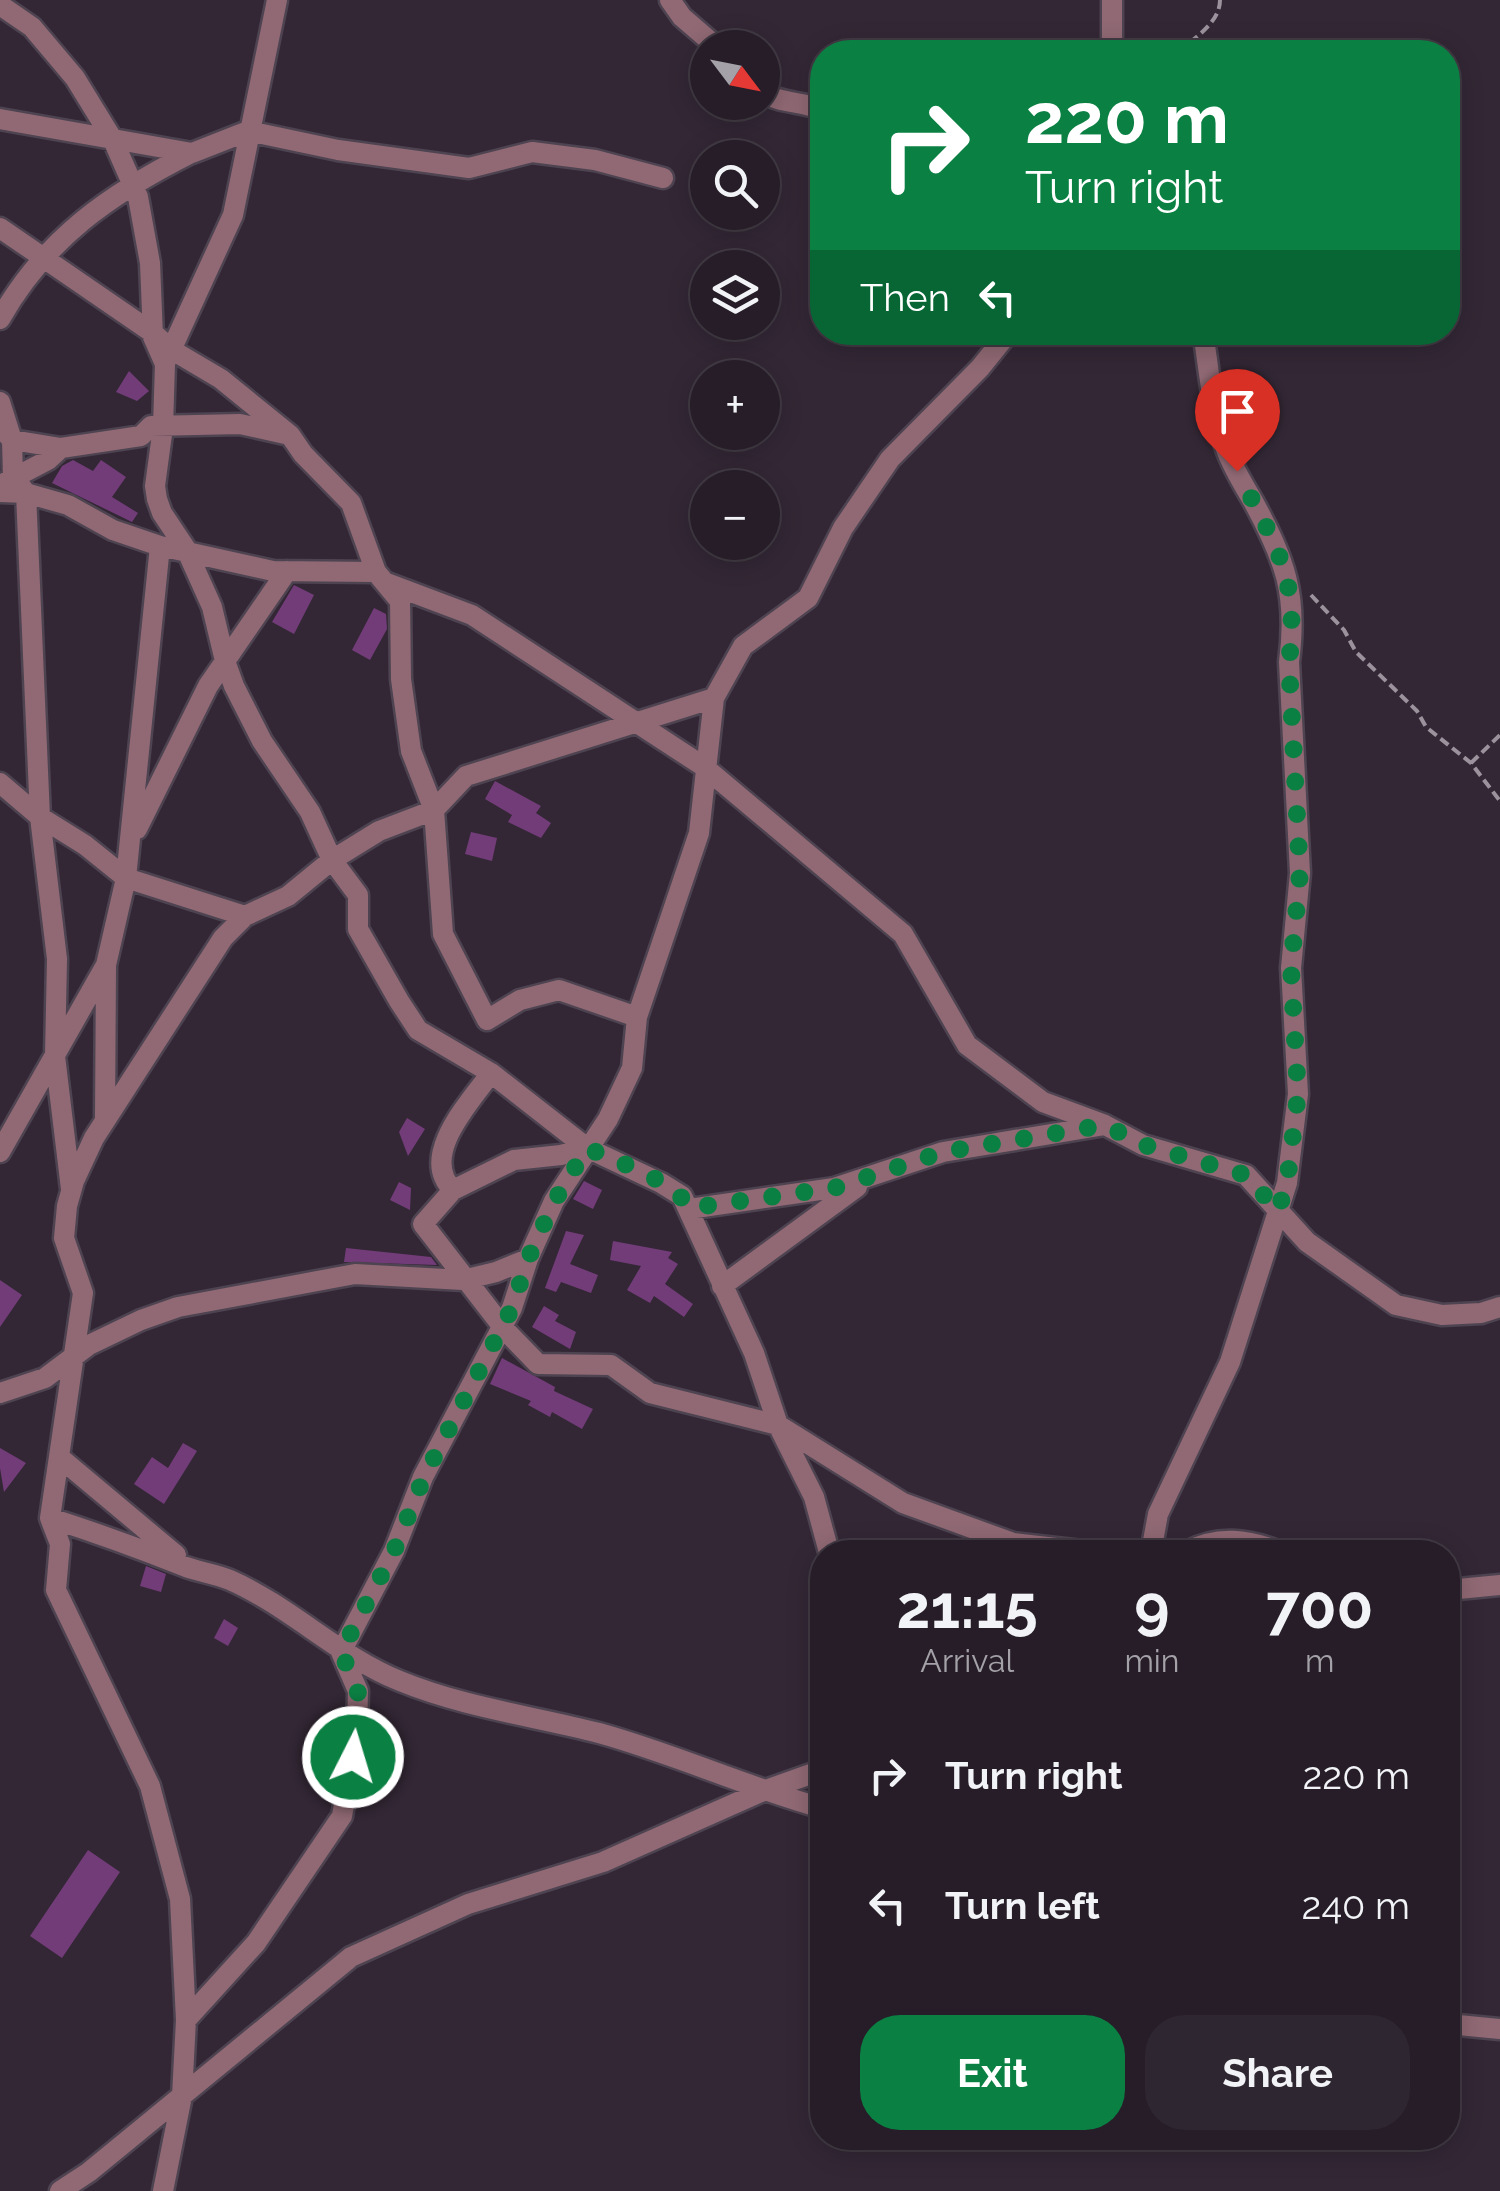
<!DOCTYPE html>
<html lang="en">
<head>
<meta charset="utf-8">
<style>
  :root { --surface:#261d28; --page:#2e2630; --text:#f1f3f6; --muted:#a4a2a8; --line:#423b45; --accent:#0b8043 }
  body { margin:0; font-family:Raleway,sans-serif; background:var(--page); color:var(--text); height:100vh; display:flex; flex-direction:column; font-size:38px; white-space:nowrap }
  * { box-sizing:border-box; margin:0 }
  p { font-size:32px; color:var(--muted) }
  .icon { flex:none; width:55px; height:55px; fill:none; stroke:currentColor; stroke-width:2; stroke-linecap:round; stroke-linejoin:round }
  .map { position:relative; flex:1; overflow:hidden }
  .details { position:absolute; left:810px; top:1540px; width:650px; height:610px; display:flex; flex-direction:column; background:var(--surface); border-radius:40px; box-shadow:0 5px 25px #0003,0 0 0 2px var(--line) }
  .details>* { flex:none }
  .guide { position:absolute; left:810px; top:40px; width:650px; height:305px; border-radius:40px; box-shadow:0 5px 25px #0003,0 0 0 2px var(--line); background:#0b8043; color:#fff; overflow:hidden }
  .needle { width:65px; rotate:122deg }
  .controls { position:absolute; left:690px; top:30px; display:grid; gap:20px }
  .controls a { display:grid; place-items:center; width:90px; height:90px; border-radius:50%; background:var(--surface); box-shadow:0 5px 25px #0003,0 0 0 2px var(--line); font-size:50px }
  .pin { position:absolute; display:grid; place-items:center; width:85px; height:85px; color:#fff; margin:-102px -42px; border-radius:50% 50% 50% 0; rotate:-45deg; box-shadow:0 0 10px #0007 }
  .pin .icon { rotate:45deg }
  .me { position:absolute; width:110px; margin:-55px; rotate:5deg; stroke-linejoin:round; filter:drop-shadow(0 0 8px #0008) }
  .turn { display:flex; align-items:center; gap:35px; height:210px; padding:0 50px; font-size:45px }
  .turn .icon { width:130px; height:130px; stroke-width:2.5 }
  .turn b { display:block; font-size:70px; line-height:85px }
  .then { display:flex; align-items:center; height:95px; padding:0 50px; background:#0003; gap:20px; font-size:38px }
  .eta { display:flex; justify-content:space-evenly; align-items:center; height:170px; text-align:center }
  .eta b { font-size:60px; font-weight:700; line-height:70px }
  .action { display:flex; gap:20px; margin-top:auto; padding:20px 50px }
  .action a { flex:1; height:115px; border-radius:40px; background:var(--accent); color:#fff; font-size:40px; font-weight:700; line-height:115px; text-align:center }
  .action a+a { background:var(--page); color:var(--text) }
  ul { padding:0; list-style:none }
  li { display:flex; align-items:center; gap:30px; height:130px; padding:0 50px }
  li div { flex:1 }
  li b { display:block; font-size:38px }
  li em { font-style:normal }
  .map>svg:first-child { display:block }
  .building { fill:#723c79 }
  .lines { fill:none; stroke-linecap:round; stroke-linejoin:round }
  .street-casing { stroke:#4e4350; stroke-width:25 }
  .path { stroke:#9b929d; stroke-width:4; stroke-dasharray:10 5; stroke-linecap:butt }
  .street { stroke:#906974; stroke-width:20 }
  .route { stroke:#0b8043; stroke-width:18; stroke-dasharray:0 32.4 }
</style>
</head>
<body>
<div class="map">
<svg width="1500" height="2191" viewBox="0 0 1500 2191">
  <rect width="100%" height="100%" fill="#332735"/>
  <path class="building" d="M129,371L149,391L137,401L116,392Z
    M73,460L93,471L101,460L126,477L112,497L138,513L132,522L52,483L62,466Z
    M294,585L314,595L294,634L272,622Z
    M374,608L386,614L387,629L370,660L352,650Z
    M495,781L541,806L536,813L551,823L541,838L508,822L512,815L485,799Z
    M471,832L497,838L492,861L465,854Z
    M407,1118L425,1129L408,1156L399,1132Z
    M584,1181L602,1190L593,1209L573,1199Z
    M399,1182L411,1188L410,1210L390,1200Z
    M566,1231L584,1235L570,1264L598,1275L591,1293L561,1282L556,1292L545,1288Z
    M613,1241L672,1252L668,1258L678,1264L665,1284L693,1304L684,1317L654,1296L650,1303L627,1290L641,1266L610,1260Z
    M346,1248L431,1257L437,1265L344,1262Z
    M0,1280L22,1295L0,1327Z
    M544,1306L559,1315L555,1321L576,1332L570,1349L532,1327Z
    M502,1358L555,1387L554,1391L593,1409L582,1429L552,1412L550,1417L528,1405L531,1401L490,1384Z
    M183,1443L197,1451L164,1504L134,1484L152,1457L168,1468Z
    M0,1448L26,1463L4,1492L0,1468Z
    M146,1566L166,1574L161,1592L140,1586Z
    M224,1619L238,1628L228,1646L214,1638Z
    M88,1850L120,1872L62,1958L30,1936Z"/>
  <g class="lines">
    <g class="street-casing">
      <path id="street" d="M670,0L682,17L718,48
        M1112,0V52
        M0,5L32,27L75,78L113,140L138,197L150,263L153,337L165,364L163,427L155,486L157,499L162,513L186,549L212,607L225,661L234,686L262,741L310,812L332,860L358,895V929L399,1001L418,1030L491,1073L587,1148L661,1183L682,1196L754,1353L778,1425L814,1497L829,1552
        M762,92C780,104 803,101 822,110
        M0,119L192,153L248,131L338,150L469,168L532,152L595,160L663,178
        M0,228L153,333L172,350L221,379L290,435L303,454L351,503L376,572
        M0,319C46,238 110,194 191,153
        M167,359L233,215L277,0
        M0,402L12,440L13,476L26,493L40,817L57,959L55,1056L71,1189
        M5,432L12,440L61,448
        M6,482L48,460L61,448L141,436L151,426L240,424L285,434
        M0,492L26,493L68,505L113,530L160,546L273,571L376,572L400,601L401,679L411,751L434,810L443,934L487,1020L520,1000L559,990L637,1017
        M387,583L472,615L703,766L903,934L967,1045L1043,1102L1105,1125
        M0,783L40,817L85,845L126,878L245,916
        M137,829L208,686L287,571
        M491,1073C471,1101 418,1156 453,1190L514,1160L561,1155L587,1148
        M105,1118L106,967
        M0,1152L106,965L126,878L160,546
        M453,1190L423,1224L506,1331L538,1364L611,1365L650,1393L778,1425L903,1503L1013,1543L1091,1552
        M689,1209L834,1188L943,1152L1105,1125L1143,1145L1246,1175L1307,1242L1396,1305L1442,1315L1481,1313L1500,1307
        M722,1286L857,1187
        M0,1393L45,1378L89,1345L141,1320L178,1307L355,1274L463,1280L496,1272L528,1259
        M59,1457L176,1555
        M50,1518C97,1533 141,1549 186,1567C200,1572 216,1574 230,1580C291,1607 338,1656 400,1681C463,1707 533,1716 599,1733C675,1754 746,1787 822,1808
        M1151,1552L1158,1514L1230,1362L1287,1183L1298,1094L1291,968L1300,873L1289,662C1298,594 1285,560 1253,501C1243,484 1231,465 1225,446C1212,410 1209,370 1203,332
        M1186,1552C1218,1535 1248,1539 1280,1552
        M1448,1590L1500,1585
        M341,1652L394,1551L423,1477L512,1308L528,1259L554,1201L608,1119L632,1068L637,1017L699,833L714,698
        M186,2020L256,1943L342,1816L357,1732L358,1691L341,1652
        M1448,2024L1500,2029
        M60,2191L89,2172L351,1957L468,1904L603,1862L763,1791L822,1770
        M163,2191L182,2096L186,2020L180,1899L150,1786L56,1590L60,1544L50,1518L83,1293L64,1238L67,1206L74,1181L94,1138L223,938L245,916L288,896L332,860L379,831L434,810L466,776L714,698L743,646L808,598L843,528L890,459L980,368L1009,332"/>
    </g>
    <path class="path" d="M1178,52C1194,38 1220,23 1220,0
      M1311,595L1344,630L1356,652L1417,711L1426,727L1471,763L1500,801
      M1471,763L1500,735"/>
    <use href="#street" class="street"/>
  </g>
  <g class="lines">
    <path class="route" d="M353,1757L358,1691L341,1652L394,1551L424,1477L512,1308L528,1259L554,1202L587,1148C615,1161 676,1181 689,1208L834,1188L943,1152L1105,1125L1144,1145L1246,1175L1278,1211L1287,1183L1298,1094L1291,968L1300,873L1289,662C1300,576 1275,544 1237,471"/>
  </g>
</svg>
<div class="controls">
<a><svg class="needle" viewBox="-14 -14 28 28"><path d="M0-13l5 13h-10z" fill="#e53935"/><path d="M0 13l5-13h-10z" fill="#a4a2a8"/></svg></a>
<a><svg class="icon" aria-label="search" viewBox="0 0 24 24"><circle cx="10" cy="10" r="6"/><path d="M15 15l6 6"/></svg></a>
<a><svg class="icon" aria-label="layers" viewBox="0 0 24 24"><path d="M12 4l9 5-9 5-9-5zM3 14l9 5 9-5"/></svg></a>
<a>+</a>
<a>−</a>
</div>
<div class="pin" style="left:1237px;top:471px;background:#d93025"><svg class="icon" aria-label="arrive" viewBox="0 0 24 24"><path d="M6 21V4h12l-3 4 3 4H6"/></svg></div>
<svg class="me" style="left:353px;top:1757px" viewBox="-20 -20 40 40"><circle r="17" fill="#0b8043" stroke="#fff" stroke-width="3"/><path d="M0-11L8 9 0 5-8 9z" fill="#fff"/></svg>
<div class="guide">
<div class="turn"><svg class="icon" aria-label="right" viewBox="0 0 24 24"><path d="M7 20v-9h11M14 6l5 5-5 5"/></svg><div><b>220 m</b>Turn right</div></div>
<div class="then">Then<svg class="icon" aria-label="left" viewBox="0 0 24 24"><path d="M17 20v-9H6M10 6l-5 5 5 5"/></svg></div>
</div>
<section class="details">
<div class="eta">
<div><b>21:15</b><p>Arrival</p></div>
<div><b>9</b><p>min</p></div>
<div><b>700</b><p>m</p></div>
</div>
<ul>
<li><svg class="icon" aria-label="right" viewBox="0 0 24 24"><path d="M7 20v-9h11M14 6l5 5-5 5"/></svg><div><b>Turn right</b></div><em>220 m</em></li>
<li><svg class="icon" aria-label="left" viewBox="0 0 24 24"><path d="M17 20v-9H6M10 6l-5 5 5 5"/></svg><div><b>Turn left</b></div><em>240 m</em></li>
</ul>
<div class="action"><a>Exit</a><a>Share</a></div>
</section>
</div>
</body>
</html>
